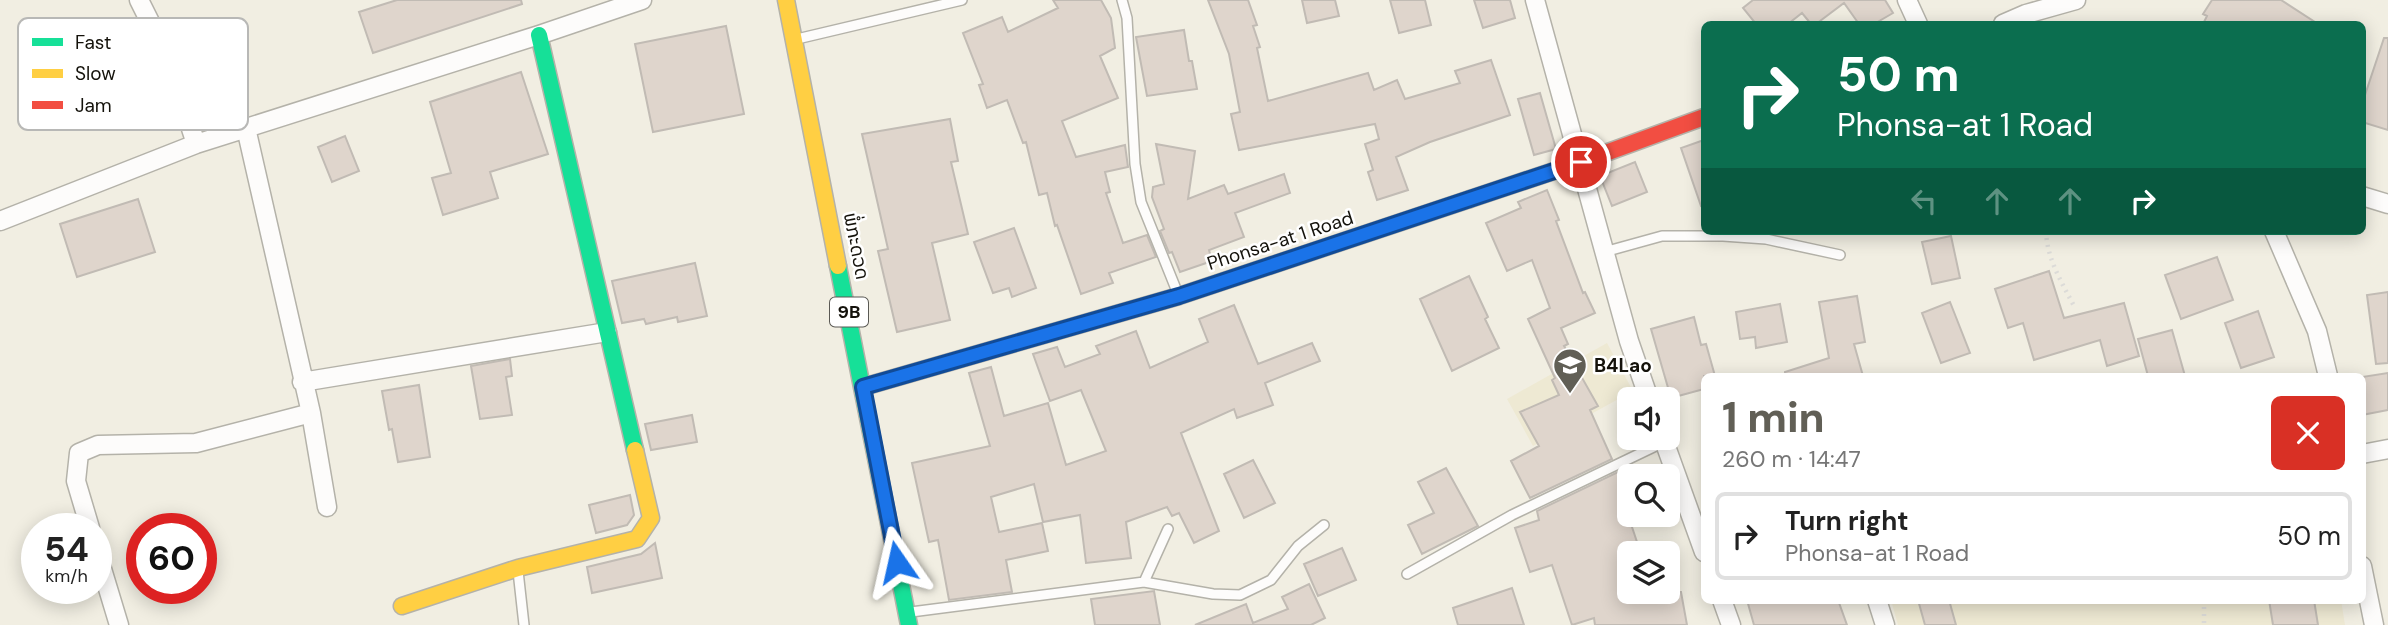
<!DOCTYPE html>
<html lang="en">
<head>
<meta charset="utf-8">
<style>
  :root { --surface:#fff; --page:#f6f6f6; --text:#222; --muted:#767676; --line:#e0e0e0; --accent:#615f56 }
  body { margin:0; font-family:"DM Sans","Noto Sans Lao",sans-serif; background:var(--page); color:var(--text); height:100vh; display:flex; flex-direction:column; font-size:26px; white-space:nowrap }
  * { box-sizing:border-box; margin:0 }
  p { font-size:23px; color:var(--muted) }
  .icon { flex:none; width:38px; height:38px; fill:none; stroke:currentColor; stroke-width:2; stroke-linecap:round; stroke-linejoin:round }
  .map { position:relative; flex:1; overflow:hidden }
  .drawer { position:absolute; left:1701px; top:373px; width:665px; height:231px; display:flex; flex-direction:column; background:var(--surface); border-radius:10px; box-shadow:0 4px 18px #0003 }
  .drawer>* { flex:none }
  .banner { position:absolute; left:1701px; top:21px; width:665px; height:214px; border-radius:10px; box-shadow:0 4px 18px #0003; background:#0b6e4f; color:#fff; overflow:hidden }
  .tools { position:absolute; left:1617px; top:387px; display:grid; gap:14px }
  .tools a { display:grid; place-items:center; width:63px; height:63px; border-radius:10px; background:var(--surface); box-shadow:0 4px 18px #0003; font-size:35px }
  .speed { position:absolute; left:21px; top:513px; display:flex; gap:14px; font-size:35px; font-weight:700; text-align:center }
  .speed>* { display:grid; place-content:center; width:91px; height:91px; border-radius:50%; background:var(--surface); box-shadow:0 4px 18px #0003; line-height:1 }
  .speed small { font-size:18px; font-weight:400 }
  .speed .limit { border:10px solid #d22; background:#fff; color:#111 }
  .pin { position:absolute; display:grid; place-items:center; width:60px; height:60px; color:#fff; margin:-30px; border:4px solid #fff; border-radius:50%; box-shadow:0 2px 7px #0007 }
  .me { position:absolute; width:77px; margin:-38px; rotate:349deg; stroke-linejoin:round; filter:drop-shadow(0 0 5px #0008) }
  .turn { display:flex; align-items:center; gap:24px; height:147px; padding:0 21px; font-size:32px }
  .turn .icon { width:91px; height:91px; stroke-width:2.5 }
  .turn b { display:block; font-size:49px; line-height:60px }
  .lanes { display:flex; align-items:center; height:66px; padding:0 21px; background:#0003; justify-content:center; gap:35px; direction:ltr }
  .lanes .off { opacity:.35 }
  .round { display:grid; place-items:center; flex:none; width:74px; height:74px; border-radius:10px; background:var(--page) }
  .overview { display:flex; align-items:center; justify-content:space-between; height:119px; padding:0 21px }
  h1 { font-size:42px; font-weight:800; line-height:52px; color:var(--accent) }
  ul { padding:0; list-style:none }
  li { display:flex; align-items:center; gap:21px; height:88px; margin:0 14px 10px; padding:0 7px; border:4px solid var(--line); border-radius:10px }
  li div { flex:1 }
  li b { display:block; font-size:26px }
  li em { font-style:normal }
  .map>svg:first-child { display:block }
  .built { fill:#eee9d3 }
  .building { fill:#dfd5cc; stroke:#c1bbb4; stroke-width:2 }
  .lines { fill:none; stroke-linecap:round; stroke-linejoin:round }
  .lane-casing { stroke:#b4b2a9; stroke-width:12 }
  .street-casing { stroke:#b4b2a9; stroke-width:21 }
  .fast-casing { stroke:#b4b2a9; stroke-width:19 }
  .slow-casing { stroke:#b4b2a9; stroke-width:19 }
  .jam-casing { stroke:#b4b2a9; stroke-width:19 }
  .path { stroke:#dcdbd8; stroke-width:4.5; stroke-dasharray:2 5; stroke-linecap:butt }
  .lane { stroke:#fdfcfb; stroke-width:9 }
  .street { stroke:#fdfcfb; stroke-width:18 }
  .fast { stroke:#16e098; stroke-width:16 }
  .slow { stroke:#ffcf43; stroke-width:16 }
  .jam { stroke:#f24e42; stroke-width:16 }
  .route-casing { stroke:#114b97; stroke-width:18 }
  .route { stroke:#1a73e8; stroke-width:12 }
  .labels { text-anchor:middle; stroke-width:5; stroke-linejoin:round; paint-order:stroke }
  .shield { fill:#fff; stroke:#5a5954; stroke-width:2 }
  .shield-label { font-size:18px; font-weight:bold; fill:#14120b }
  .street-label { font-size:19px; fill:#14120b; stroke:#fff }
  .poi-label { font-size:19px; font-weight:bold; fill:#14120b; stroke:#fff; text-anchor:start }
  .key { fill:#fff; stroke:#b8b8b6; stroke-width:2 }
  .key-label { font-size:19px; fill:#14120b }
</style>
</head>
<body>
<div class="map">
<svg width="2388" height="625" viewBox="0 0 2388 625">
  <rect width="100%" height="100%" fill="#f1eee2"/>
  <path class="built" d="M1607,343L1633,391L1533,446L1507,399Z
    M1891,600H2341L2345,625H1898Z"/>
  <path class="building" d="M397,0H521L522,4L373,53L359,12Z
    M1053,0H1101L1111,18L1115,48L1100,56L1118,98L1062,121L1076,157L1125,145L1128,167L1105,172L1110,192L1106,193L1123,243L1147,235L1156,257L1109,273L1113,283L1081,294L1057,225L1055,226L1047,193L1039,195L1026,142L1023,143L1007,100L987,108L979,85L983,84L963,33L1002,17L1008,32L1058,8Z
    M1208,0H1248L1257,25L1253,26L1260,47L1257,48L1268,101L1368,73L1374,90L1397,80L1405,99L1460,83L1455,71L1491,60L1510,115L1430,142L1396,157L1408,190L1377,200L1368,172L1373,170L1365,144L1379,139L1375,124L1239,150L1231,114L1240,112L1229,54Z
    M1302,0H1335L1339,16L1307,23Z
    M1390,0H1425L1431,25L1399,33Z
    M1474,0H1510L1515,18L1483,28Z
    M1753,0H1885L1893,13L1874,24H1859L1844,3L1816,24H1811L1802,13L1788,24H1756L1743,8Z
    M2212,0H2281L2318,24H2203L2207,16L2203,14Z
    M726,26L744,114L653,132L635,44Z
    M1184,30L1189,61H1192L1197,89L1147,96L1136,37Z
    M2384,38H2388V130L2362,122V104Z
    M521,72L548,154L490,172L498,198L443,215L432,178L451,173L430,102Z
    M1540,93L1556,149L1534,155L1518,99Z
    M950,119L958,161L951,162L968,234L932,243L950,320L897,332L878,251L888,249L862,134Z
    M345,136L359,171L332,182L318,147Z
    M1704,140V205L1701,206L1681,148Z
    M1156,144L1195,151L1188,199L1224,185L1228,194L1284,174L1290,193L1235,213L1244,237L1209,250L1212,261L1180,272L1172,252L1169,253L1160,231L1164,229L1152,197L1153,187L1164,184Z
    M1635,162L1647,192L1612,206L1600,176Z
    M1547,190L1559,220L1556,221L1583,293L1585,292L1595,313L1561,328L1568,344L1564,346L1598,406L1590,410L1612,459L1530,498L1511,461L1539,446L1520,412L1559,395L1552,380L1555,378L1528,319L1550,308L1532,260L1507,271L1486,223L1521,208L1518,202Z
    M138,199L155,252L77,277L60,224Z
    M1014,228L1036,288L1012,297L1009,288L993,293L974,242Z
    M1951,236L1960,278L1932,284L1922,242Z
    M2217,257L2233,300L2181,319L2165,275Z
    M695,263L707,316L678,322L677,317L646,324L644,319L622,323L612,281Z
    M2049,271L2064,318L2124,303L2139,356L2107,366L2100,340L2034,360L2023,323L2008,328L1995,289Z
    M1469,276L1488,317L1485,319L1499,348L1452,371L1420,299Z
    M2388,292V363L2376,364L2367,295Z
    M1857,296L1865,342L1854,344L1863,376H1785V372L1829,358L1819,302Z
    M1950,302L1970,353L1941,363L1922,313Z
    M1780,304L1787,342L1756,348L1755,337L1740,339L1736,312Z
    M1234,305L1258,364L1312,343L1320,361L1265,383L1273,405L1237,418L1234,409L1181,433L1219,531L1194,543L1179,513L1172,516L1167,507L1126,522L1131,558L1086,563L1080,515L1043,522L1034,484L991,497L999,532L1042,523L1048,551L1006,560L1012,592L949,600L938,540L929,542L912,463L990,446L969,373L991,367L1004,416L1048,403L1066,465L1106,451L1081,390L1050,401L1033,354L1057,347L1065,367L1100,354L1096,346L1136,331L1150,368L1208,342L1199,319Z
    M2258,311L2274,357L2241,368L2225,323Z
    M1694,317L1701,345L1706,344L1715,376H1704V389L1671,398L1651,329Z
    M2172,330L2185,376H2148L2138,339Z
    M510,359L512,376L506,377L512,415L480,419L471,366Z
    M2388,373V410L2362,415V377Z
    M419,385L430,457L398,462L392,429L389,430L382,391Z
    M692,415L697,442L651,450L645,424Z
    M1253,460L1275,503L1244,518L1224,474Z
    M1446,468L1478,526L1422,554L1408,525L1434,513L1418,482Z
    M1629,471V518L1640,551L1629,553V592H1681L1687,625H1595L1594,618L1572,625L1552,565L1530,572L1515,528L1539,520L1537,511L1618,472L1620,475Z
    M630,495L634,515L627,525L596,533L589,505Z
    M655,543L662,578L592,593L587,567L641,554Z
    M1342,548L1356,580L1318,596L1304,564Z
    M1309,584L1325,618L1311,625H1195L1246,604L1253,623L1288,609L1282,597Z
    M1512,588L1524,625H1458L1453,608Z
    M1154,591L1160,625H1095L1091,599Z
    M1747,600H1838L1847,625H1754Z
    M1918,600H1949L1956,625H1925Z
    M2269,600H2314L2318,625H2273Z"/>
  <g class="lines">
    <g class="lane-casing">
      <path id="lane" d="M1122,0L1127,18L1135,164L1141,202L1178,294
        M797,39L962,0
        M1604,252L1662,236H1723L1766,239L1840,255
        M518,571L524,625
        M1407,574L1512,515L1664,442
        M1144,582L1213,594L1240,595L1271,580L1298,546L1324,525
        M911,612L1144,582L1168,529"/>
    </g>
    <g class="street-casing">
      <path id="street" d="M139,0L168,58L196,144
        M1535,0L1629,341L1649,399
        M1907,0L1918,24
        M2003,24L2026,14L2076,0
        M246,128L311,413L327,507
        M2362,196L2388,204
        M0,221L196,144L539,35L642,0
        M2274,231L2317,331L2328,376
        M302,382L607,332
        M1663,438L1704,552
        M2362,454L2388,449
        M90,528L76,481L79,453L98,445L196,443L311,413
        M96,549L119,625
        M2362,566L2374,625
        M1722,600L1731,625
        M1877,600L1885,625"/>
    </g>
    <g class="fast-casing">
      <path id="fast" d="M539,35L635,450
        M838,266L909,625
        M863,387L1179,296L1470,199"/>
    </g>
    <g class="slow-casing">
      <path id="slow" d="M786,0L838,266
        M402,606L518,568L637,539L651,518L635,450"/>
    </g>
    <g class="jam-casing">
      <path id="jam" d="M1470,199L1581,162L1704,117"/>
    </g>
    <path class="path" d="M2046,231C2047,259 2061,281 2074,306
      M2204,600V625"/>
    <use href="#lane" class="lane"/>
    <use href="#street" class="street"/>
    <use href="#fast" class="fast"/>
    <use href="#slow" class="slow"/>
    <use href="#jam" class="jam"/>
  </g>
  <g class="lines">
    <g class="route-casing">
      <path id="route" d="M897,562L863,387L1179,296L1581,162"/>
    </g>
    <use href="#route" class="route"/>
  </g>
  <defs>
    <g id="school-pin" transform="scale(1.75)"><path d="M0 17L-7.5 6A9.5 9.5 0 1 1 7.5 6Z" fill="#615f56" stroke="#fff"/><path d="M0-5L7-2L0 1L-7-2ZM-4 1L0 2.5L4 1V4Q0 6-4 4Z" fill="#fff"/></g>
  </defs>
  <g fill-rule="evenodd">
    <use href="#school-pin" x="1570" y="365"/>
  </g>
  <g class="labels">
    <rect class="shield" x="830" y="297.5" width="38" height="29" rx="5"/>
    <g class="shield-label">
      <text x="849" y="318">9B</text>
    </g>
    <g class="street-label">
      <text transform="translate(1280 240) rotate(-18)" y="7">Phonsa-at 1 Road</text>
      <text transform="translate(857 246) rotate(79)" y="7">ພໍ່ກະດວດ</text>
    </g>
    <g class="poi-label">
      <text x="1594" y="372">B4Lao</text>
    </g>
  </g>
  <rect x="18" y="18" width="230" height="112" rx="10" class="key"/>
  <rect x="32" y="38" width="31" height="8" fill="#16e098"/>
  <rect x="32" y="69" width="31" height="9" fill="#ffcf43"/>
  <rect x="32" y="101" width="31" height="8" fill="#f24e42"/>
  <g class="key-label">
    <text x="75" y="49">Fast</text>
    <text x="75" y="80">Slow</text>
    <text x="75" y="112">Jam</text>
  </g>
</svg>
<div class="tools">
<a><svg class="icon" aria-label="sound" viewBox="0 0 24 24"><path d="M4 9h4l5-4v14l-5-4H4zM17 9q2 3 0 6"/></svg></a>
<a><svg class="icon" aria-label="search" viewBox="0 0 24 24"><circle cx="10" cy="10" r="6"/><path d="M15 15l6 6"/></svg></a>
<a><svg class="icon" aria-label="layers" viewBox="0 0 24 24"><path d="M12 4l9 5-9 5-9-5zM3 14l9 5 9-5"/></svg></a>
</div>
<div class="speed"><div>54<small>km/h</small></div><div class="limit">60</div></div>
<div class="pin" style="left:1581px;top:162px;background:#d93025"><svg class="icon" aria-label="arrive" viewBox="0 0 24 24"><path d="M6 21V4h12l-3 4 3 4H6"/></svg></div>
<svg class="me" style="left:897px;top:562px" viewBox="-20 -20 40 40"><path d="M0-17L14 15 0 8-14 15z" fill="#1a73e8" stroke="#fff" stroke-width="4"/></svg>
<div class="banner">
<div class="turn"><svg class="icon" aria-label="right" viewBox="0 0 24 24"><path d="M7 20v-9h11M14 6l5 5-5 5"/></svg><div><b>50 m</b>Phonsa-at 1 Road</div></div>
<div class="lanes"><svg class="icon off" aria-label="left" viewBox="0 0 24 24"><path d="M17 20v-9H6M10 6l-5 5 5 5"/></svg><svg class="icon off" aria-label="ahead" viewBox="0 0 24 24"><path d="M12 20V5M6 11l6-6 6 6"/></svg><svg class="icon off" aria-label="ahead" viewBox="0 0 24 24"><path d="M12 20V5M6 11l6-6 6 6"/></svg><svg class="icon" aria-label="right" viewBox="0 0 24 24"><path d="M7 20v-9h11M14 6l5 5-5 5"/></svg></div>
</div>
<section class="drawer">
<div class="overview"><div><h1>1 min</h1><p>260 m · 14:47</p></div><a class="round" style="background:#d93025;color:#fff"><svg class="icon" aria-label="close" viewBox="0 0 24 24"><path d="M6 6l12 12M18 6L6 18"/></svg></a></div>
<ul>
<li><svg class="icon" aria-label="right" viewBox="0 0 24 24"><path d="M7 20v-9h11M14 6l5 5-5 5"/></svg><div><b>Turn right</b><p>Phonsa-at 1 Road</p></div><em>50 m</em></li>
</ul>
</section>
</div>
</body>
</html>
